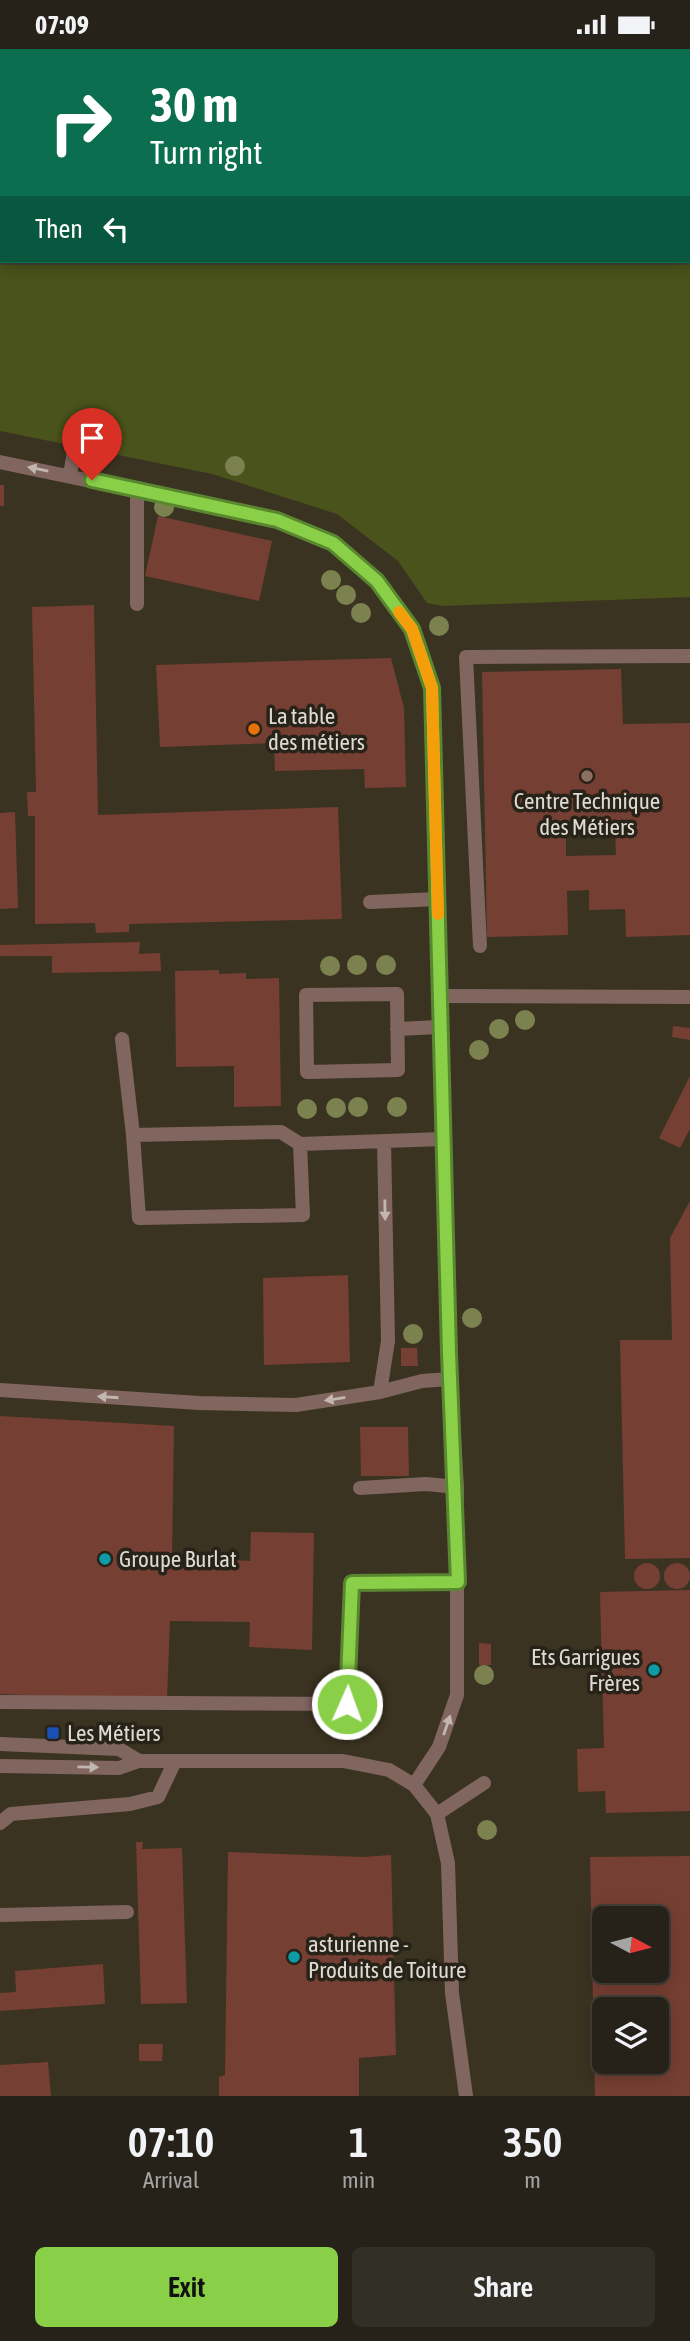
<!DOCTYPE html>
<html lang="en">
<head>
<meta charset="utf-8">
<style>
  :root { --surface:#262219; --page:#322f26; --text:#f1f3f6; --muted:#a4a4a2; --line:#423f38; --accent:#89cf48 }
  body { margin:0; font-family:"Asap Condensed",sans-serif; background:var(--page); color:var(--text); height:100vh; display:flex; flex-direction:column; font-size:26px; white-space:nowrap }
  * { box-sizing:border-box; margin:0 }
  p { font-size:23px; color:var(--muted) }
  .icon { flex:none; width:38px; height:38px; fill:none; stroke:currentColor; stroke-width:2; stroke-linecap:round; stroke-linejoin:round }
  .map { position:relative; height:2047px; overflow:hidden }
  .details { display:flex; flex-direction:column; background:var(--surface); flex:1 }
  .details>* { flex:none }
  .banner { position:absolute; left:0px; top:0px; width:691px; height:214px; box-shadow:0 4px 18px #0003,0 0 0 2px var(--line); background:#0b6e4f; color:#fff; overflow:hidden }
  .needle { width:46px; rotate:97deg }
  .tools { position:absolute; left:592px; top:1857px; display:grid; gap:14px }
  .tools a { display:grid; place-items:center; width:77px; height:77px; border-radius:10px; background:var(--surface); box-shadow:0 4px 18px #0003,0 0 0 2px var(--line); font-size:35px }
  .pin { position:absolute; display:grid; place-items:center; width:60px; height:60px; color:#fff; margin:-72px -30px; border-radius:50% 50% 50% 0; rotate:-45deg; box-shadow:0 0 7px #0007 }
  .pin .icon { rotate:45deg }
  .me { position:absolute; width:77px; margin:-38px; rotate:2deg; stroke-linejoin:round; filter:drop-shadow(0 0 5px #0008) }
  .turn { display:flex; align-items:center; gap:24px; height:147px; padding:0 35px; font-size:32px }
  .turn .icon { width:91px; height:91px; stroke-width:2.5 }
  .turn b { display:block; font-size:49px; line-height:60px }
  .then { display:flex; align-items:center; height:66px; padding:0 35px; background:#0003; gap:14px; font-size:26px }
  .eta { display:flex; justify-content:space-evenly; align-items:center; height:119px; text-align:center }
  .eta b { font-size:42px; font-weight:600; line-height:49px }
  .action { display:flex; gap:14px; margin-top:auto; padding:14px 35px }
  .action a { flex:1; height:80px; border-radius:10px; background:var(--accent); color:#111; font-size:28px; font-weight:600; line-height:80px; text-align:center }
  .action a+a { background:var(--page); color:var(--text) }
  .status { display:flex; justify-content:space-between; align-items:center; height:49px; padding:0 35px; background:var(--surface); direction:ltr }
  .status svg { height:19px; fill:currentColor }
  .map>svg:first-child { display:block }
  .built { fill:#3b3321; fill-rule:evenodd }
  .green { fill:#4a531b }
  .building { fill:#763f33; fill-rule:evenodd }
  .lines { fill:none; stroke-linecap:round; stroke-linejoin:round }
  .lane { stroke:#816660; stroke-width:14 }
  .street { stroke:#816660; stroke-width:14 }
  .tree { fill:#7c824f }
  .oneway { fill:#c2b7b0 }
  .route-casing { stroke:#59872f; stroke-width:18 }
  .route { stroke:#89cf48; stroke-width:12 }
  .slow { stroke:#f59e0b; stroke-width:12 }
  .food-dot { fill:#e8710a; stroke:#282318; stroke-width:2.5 }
  .education-dot { fill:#8d6e63; stroke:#282318; stroke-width:2.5 }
  .culture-dot { fill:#0f9aa8; stroke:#282318; stroke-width:2.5 }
  .transit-dot { fill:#1a4fb4; stroke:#282318; stroke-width:2.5 }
  .labels { text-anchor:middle; stroke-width:7; stroke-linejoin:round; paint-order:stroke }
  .poi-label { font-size:23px; fill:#dedad3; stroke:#282318; text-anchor:start }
</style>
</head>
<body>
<div class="status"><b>07:09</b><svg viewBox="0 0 49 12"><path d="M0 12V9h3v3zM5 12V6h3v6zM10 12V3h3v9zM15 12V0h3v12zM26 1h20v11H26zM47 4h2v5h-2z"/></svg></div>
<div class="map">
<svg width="690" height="2047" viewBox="0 0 690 2047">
  <rect width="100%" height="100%" fill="#322d21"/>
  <path class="built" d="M0,0H690V2047H0ZM2,2H690V212H2ZM604,1869H656V1922H604ZM604,1960H656V2012H604Z"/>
  <path class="green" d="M626,0H690V548L443,557L427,554L398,512L337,465L212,425L0,382V45L2,212H690V2Z"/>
  <path class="building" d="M0,436H4V457H0Z
    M158,467L272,492L259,552L145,527Z
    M94,556L98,766L338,758L342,870L129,875V883L96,884L95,874L35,875V767H28L27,743H36L32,558Z
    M391,609L404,659L406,738L365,739L364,720L275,722L274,694L160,698L156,616Z
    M621,620L623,675L690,674V886L626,888L625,860L589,861V841L567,842L568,886L487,888L482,623ZM615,780L616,806L566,807V781Z
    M15,763L18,859L0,860V764Z
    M140,893L139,905L160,904L161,922L52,924V907H0V896Z
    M219,921V925L246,924V930L279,929L281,1057L234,1058V1017L176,1018L175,922Z
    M673,977L690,979V991L672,988Z
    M690,1027V1080L680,1099L659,1089Z
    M690,1152V1509L625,1510L620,1291H672L670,1189Z
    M348,1226L350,1313L264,1316L263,1229Z
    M401,1299H417L418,1317H401Z
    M0,1367L174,1377L172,1508L250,1512L251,1483L314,1484L312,1601L249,1598L250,1573L170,1572L167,1651L0,1645Z
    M360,1378H408L409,1427H361Z
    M664 1527a13 13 0 1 1 26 0a13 13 0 1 1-26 0Z
    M634 1527a13 13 0 1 1 26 0a13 13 0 1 1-26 0Z
    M690,1541V1762L606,1764L605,1742L578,1743L577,1700L604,1699L600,1543Z
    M479,1594L491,1595V1616H479Z
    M136,1793H143L142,1800L182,1799L187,1954L141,1955Z
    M228,1803L363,1808L391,1806L396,2006L359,2009V2047H219V2028L225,2026Z
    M690,1807V2047H595L590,1808ZM604,1869H656V1922H604ZM604,1960H656V2012H604Z
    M103,1915L105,1955L0,1962V1944L16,1943L15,1922Z
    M139,1995H163L162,2012H139Z
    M48,2013L51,2047H0V2016Z"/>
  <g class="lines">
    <path class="lane" d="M607,2V0
      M0,13L2,14
      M70,426L74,403
      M137,555V441
      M370,853L438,850
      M480,897L466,608L690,607
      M397,945L398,1021L307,1023L306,946Z
      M439,947L690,948
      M397,980L440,978
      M122,990L133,1086
      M300,1095L281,1083L133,1086L139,1169L303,1166L300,1095L443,1090
      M0,1341L199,1354L296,1356L380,1343L388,1292L384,1093
      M380,1343L422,1332L450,1330
      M360,1439L426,1435L457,1438
      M0,1653L347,1655L352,1534L458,1533
      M437,1765L484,1734
      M0,1774L11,1765L130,1755L158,1748L175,1712
      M0,1866L127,1863"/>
    <path class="street" d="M0,413L277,471L333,494L377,532L412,580L432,639L450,1330L457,1438V1646L439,1698L414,1736
      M0,1695L119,1700L139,1712
      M0,1717L119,1719L139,1712H343L389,1721L414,1736L437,1765L448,1814L452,1944L466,2047"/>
  </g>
  <g class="tree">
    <circle cx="235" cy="417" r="10"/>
    <circle cx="164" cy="458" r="10"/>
    <circle cx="331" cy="531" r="10"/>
    <circle cx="346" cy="546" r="10"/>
    <circle cx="361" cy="564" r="10"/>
    <circle cx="439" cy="577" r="10"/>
    <circle cx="357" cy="916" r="10"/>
    <circle cx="386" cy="916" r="10"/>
    <circle cx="330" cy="917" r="10"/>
    <circle cx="525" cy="971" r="10"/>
    <circle cx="499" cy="980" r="10"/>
    <circle cx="479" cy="1001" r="10"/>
    <circle cx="358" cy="1058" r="10"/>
    <circle cx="397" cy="1058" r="10"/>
    <circle cx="336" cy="1059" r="10"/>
    <circle cx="307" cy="1060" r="10"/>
    <circle cx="472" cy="1269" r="10"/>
    <circle cx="413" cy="1285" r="10"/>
    <circle cx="484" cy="1626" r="10"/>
    <circle cx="487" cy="1781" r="10"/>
  </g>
  <defs><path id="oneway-solid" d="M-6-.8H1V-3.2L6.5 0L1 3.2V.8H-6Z" transform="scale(1.75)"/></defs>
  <g class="oneway">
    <use href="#oneway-solid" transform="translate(38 420) rotate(-169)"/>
    <use href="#oneway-solid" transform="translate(385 1161) rotate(89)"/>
    <use href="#oneway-solid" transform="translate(108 1348) rotate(-176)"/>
    <use href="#oneway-solid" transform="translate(335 1350) rotate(171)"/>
    <use href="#oneway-solid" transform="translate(447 1676) rotate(-71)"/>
    <use href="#oneway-solid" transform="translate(88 1718) rotate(1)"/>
  </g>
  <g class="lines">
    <g class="route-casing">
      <path id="route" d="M92,431L277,471L333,494L377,532L412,580L432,639L449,1304L458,1533L352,1534L347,1655"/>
    </g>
    <use href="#route" class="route"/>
    <path class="slow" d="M399,563L412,580L432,639L438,865"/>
  </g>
  <circle class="food-dot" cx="254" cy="680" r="7"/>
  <circle class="education-dot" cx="587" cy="727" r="7"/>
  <g class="culture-dot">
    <circle cx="105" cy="1510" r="7"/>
    <circle cx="654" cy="1621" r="7"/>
    <circle cx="294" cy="1908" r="7"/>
  </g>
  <rect class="transit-dot" x="46" y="1677" width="14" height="14" rx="3.5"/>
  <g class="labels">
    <g class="poi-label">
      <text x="268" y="675">La table<tspan x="268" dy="26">des métiers</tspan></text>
      <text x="587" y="760" text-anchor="middle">Centre Technique<tspan x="587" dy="26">des Métiers</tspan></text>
      <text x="119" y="1518">Groupe Burlat</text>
      <text x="640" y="1616" text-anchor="end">Ets Garrigues<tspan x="640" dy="26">Frères</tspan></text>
      <text x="67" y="1692">Les Métiers</text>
      <text x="308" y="1903">asturienne -<tspan x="308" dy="26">Produits de Toiture</tspan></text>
    </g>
  </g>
</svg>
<div class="tools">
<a><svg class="needle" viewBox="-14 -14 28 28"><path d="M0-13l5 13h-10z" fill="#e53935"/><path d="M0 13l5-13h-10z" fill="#a4a4a2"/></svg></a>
<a><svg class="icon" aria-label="layers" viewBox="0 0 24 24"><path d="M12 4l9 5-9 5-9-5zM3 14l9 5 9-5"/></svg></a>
</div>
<div class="pin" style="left:92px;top:431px;background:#d93025"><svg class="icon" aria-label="arrive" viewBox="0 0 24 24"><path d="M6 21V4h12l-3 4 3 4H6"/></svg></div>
<svg class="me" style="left:347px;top:1655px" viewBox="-20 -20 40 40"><circle r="17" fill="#89cf48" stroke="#fff" stroke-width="3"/><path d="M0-11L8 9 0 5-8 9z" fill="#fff"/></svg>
<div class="banner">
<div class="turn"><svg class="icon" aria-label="right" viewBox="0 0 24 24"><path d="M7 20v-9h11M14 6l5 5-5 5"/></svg><div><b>30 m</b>Turn right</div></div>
<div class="then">Then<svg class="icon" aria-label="left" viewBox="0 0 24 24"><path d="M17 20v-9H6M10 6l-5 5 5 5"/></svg></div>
</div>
</div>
<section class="details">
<div class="eta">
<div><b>07:10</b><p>Arrival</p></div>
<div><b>1</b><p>min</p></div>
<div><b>350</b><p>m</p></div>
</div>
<div class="action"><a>Exit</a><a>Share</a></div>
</section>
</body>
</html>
